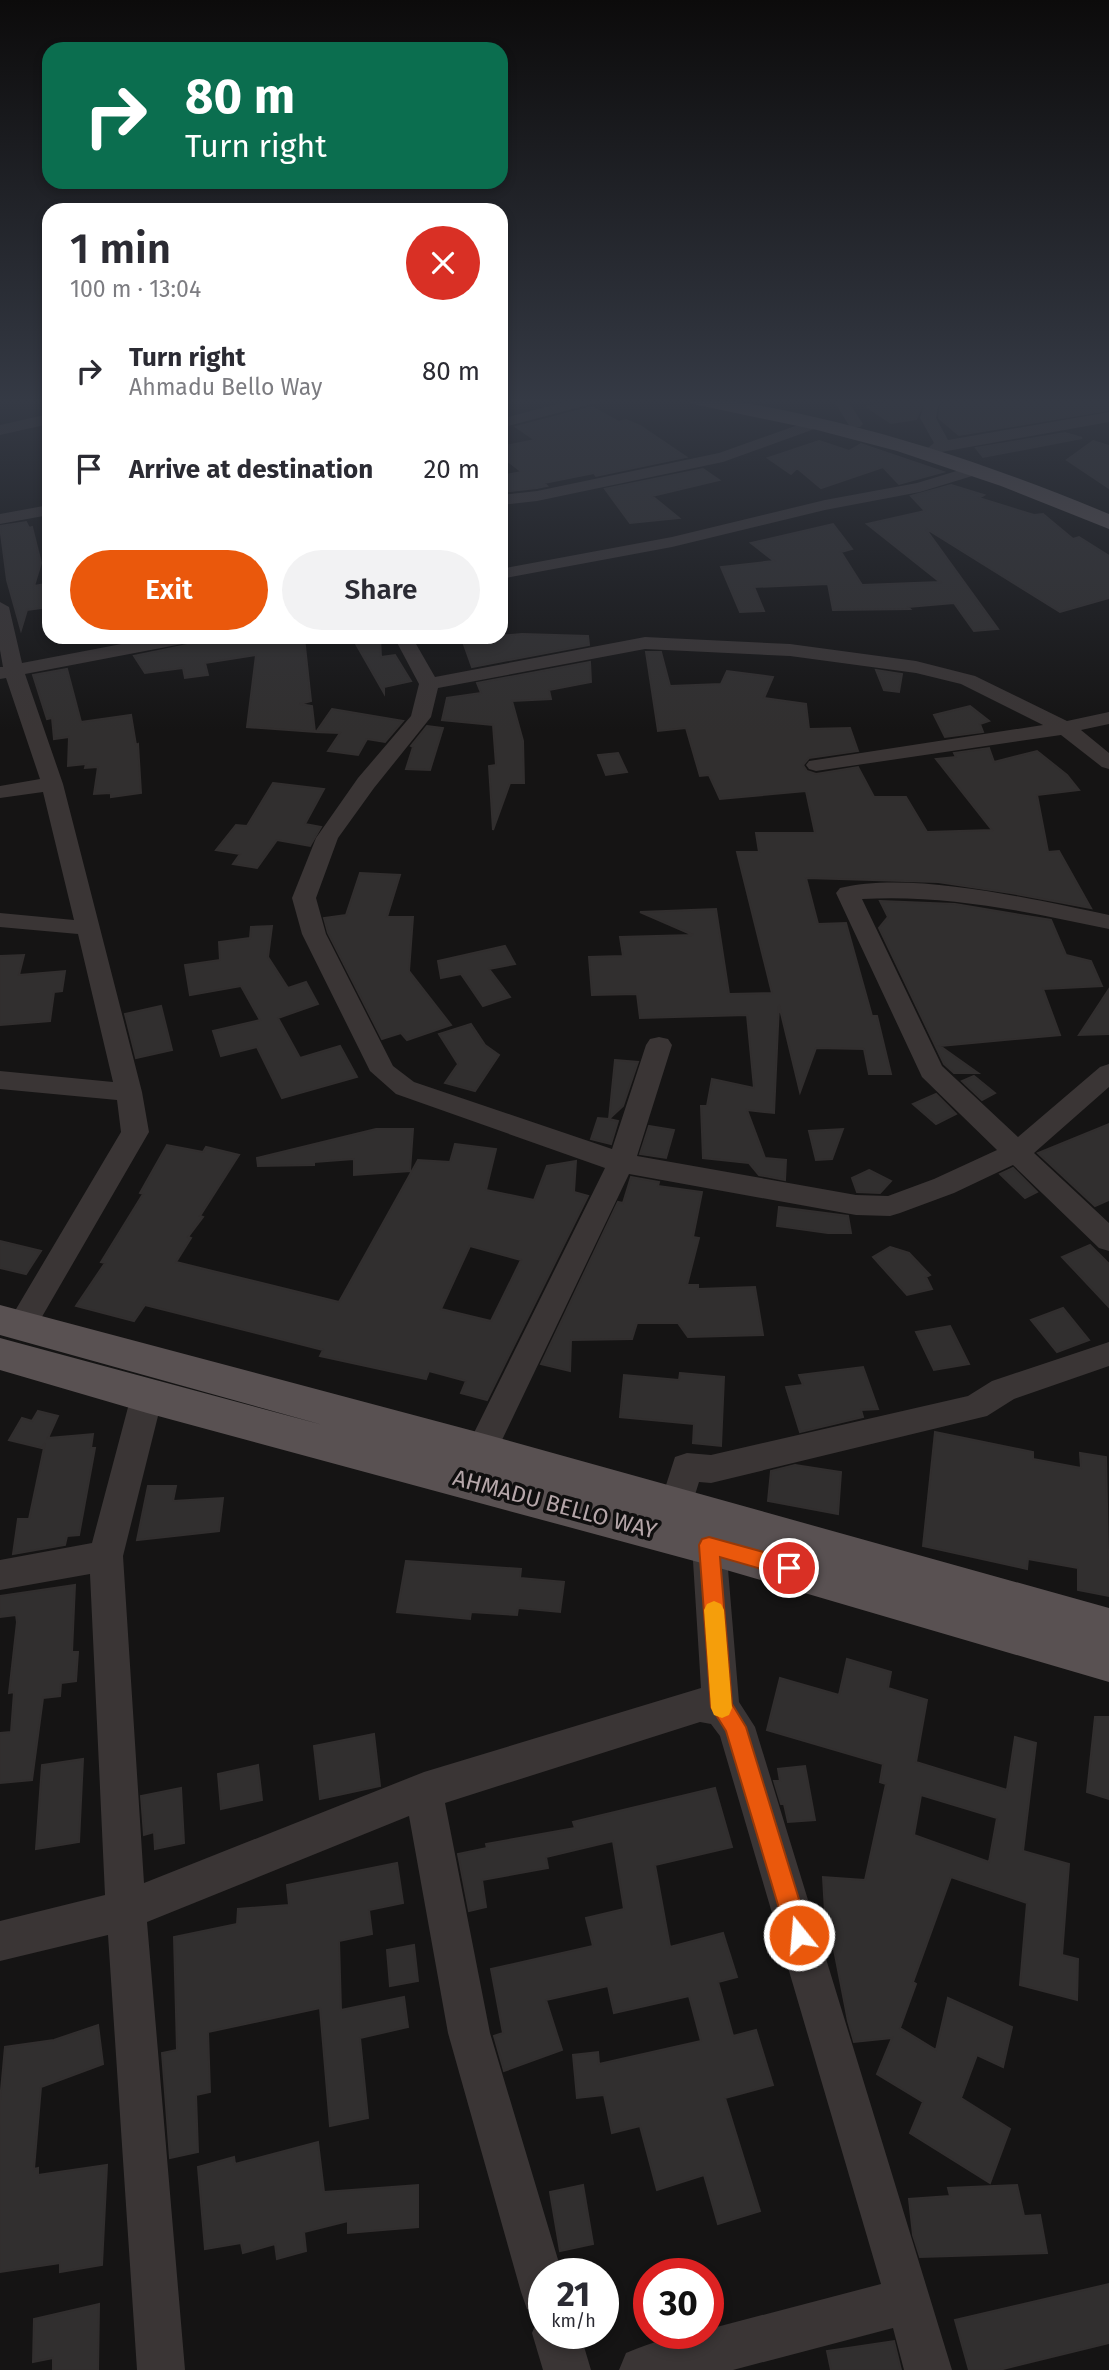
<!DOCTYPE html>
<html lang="en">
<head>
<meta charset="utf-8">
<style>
  :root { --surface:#fff; --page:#f2f2f3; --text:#2b2b33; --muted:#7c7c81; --accent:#ea580c }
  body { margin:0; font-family:"Fira Sans",sans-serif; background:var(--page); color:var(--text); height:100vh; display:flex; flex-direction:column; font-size:26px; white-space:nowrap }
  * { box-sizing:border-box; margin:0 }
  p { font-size:23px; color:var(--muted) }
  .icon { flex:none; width:38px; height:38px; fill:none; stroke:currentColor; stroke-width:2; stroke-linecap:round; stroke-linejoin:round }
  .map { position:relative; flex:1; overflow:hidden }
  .drawer { position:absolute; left:42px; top:203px; width:466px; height:441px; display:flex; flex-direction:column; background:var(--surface); border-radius:21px; box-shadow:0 4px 10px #0003 }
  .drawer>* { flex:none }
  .guide { position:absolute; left:42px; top:42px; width:466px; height:147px; border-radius:21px; box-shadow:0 4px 10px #0003; background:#0b6e4f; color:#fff; overflow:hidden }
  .speed { position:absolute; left:528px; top:2258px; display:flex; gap:14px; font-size:35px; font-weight:700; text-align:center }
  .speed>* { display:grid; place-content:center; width:91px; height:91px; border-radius:50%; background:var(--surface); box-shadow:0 4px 10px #0003; line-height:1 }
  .speed small { font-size:18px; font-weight:400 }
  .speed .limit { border:10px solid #d22; background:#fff; color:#111 }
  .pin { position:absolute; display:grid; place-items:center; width:60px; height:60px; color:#fff; margin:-30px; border:4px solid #fff; border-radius:50%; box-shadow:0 2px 7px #0007 }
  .me { position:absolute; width:77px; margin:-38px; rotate:343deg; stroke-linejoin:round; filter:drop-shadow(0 0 5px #0008) }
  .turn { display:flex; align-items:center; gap:24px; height:147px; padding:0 28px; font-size:32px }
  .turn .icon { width:91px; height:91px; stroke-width:2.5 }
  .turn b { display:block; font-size:49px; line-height:60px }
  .round { display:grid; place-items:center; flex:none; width:74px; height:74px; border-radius:37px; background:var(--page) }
  .head { display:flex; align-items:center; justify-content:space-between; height:119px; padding:0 28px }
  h1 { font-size:42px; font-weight:600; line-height:52px }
  .action { display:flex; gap:14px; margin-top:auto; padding:14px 28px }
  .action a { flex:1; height:80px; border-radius:42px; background:var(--accent); color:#fff; font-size:28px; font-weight:600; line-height:80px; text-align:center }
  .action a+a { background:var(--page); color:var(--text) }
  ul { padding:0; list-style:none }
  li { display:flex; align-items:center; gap:21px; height:98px; padding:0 28px }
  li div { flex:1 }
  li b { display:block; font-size:26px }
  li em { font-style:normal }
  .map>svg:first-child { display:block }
  .building { fill:#312f2f; stroke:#312e2e; stroke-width:2; fill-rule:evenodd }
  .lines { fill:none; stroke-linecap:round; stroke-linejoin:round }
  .minor { fill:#3a3535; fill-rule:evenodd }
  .major { fill:#595152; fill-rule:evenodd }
  .route { fill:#ea580c; stroke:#983908; stroke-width:2 }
  .slow { fill:#f59e0b }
  .labels { text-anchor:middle; stroke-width:7; stroke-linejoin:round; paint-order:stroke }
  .street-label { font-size:23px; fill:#b5a6a9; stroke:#100f0f }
</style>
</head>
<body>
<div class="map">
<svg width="1109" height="2370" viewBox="0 0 1109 2370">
  <rect width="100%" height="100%" fill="#151414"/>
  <path class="building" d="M905,398H926L916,419L891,423L867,407Z
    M950,398H1109V410L959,435L939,418L940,407Z
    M592,407L619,422L626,420L640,426L686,457L596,476L594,473L544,483L547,486L537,488L500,492V476L522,472L500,455V447L535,440L516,427Z
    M1065,433L1082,438L983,457L976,448Z
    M819,441L849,451L861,444L943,472L899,484L883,467L821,488L797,468L791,474L768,458Z
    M1093,441L1109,446V488L1067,460Z
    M703,469L719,480L652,496L679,518L630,523L605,489Z
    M951,485L984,495L979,498L1034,515L1043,514L1073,539L1079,537L1109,556V598L1060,612L925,528L998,629L974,631L954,603L908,607L910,609L833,610L828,584L754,587L764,611L740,612L721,567L774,561L751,543L833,524L852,549L841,552L862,585L940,582L867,524L925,511L911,496Z
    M26,522L29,528L32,527L41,563L34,586L46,584L49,607L27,610L21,630L7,580L0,526Z
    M522,634L588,636L589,645L472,667L462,639Z
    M304,637L311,701L300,704L312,706L315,732L247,727L256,655L205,663L208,675L185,678L183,668L145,673L134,656L221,638Z
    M352,637H380L381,657L395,655L411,681L384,687V693Z
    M646,652H661L670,686L721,684L727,671L773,677L764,698L806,704L809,729L850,728L858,751L809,758L803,765L807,771L816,774L858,767L874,797H906L927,832L992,830L936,759L956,757L954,753L989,748L994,762L1037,751L1067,775L1079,790L1037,795L1048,852L1059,851L1091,908L1011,893L938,882L806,878L818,924L846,923L872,1016H877L891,1074H869L864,1049L816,1048L800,1092L779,1005L774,1113L747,1110L765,1158L786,1160L785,1180L759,1175L749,1163L703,1158L701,1106H707L712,1079L754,1088L747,1015L640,1018L637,994L592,995L589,957L623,956L620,937L693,935L640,912L716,909L729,994L772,993L737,852H759L756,833H815L806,791L720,799L709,775L700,776L686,728L658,731Z
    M590,662L591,682L549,690L551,699L512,701L523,741L524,783H510L493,830L489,766L496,765L493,725L442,720L447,698L481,693L477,683Z
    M67,669L81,722L131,715L136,745L138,744L141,793L111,797V793L94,794L98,767L85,768L86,764L68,766L69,737L54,739L52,718L47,719L33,675Z
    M876,670L902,674L899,692L884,690Z
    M970,706L989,721L980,724L983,732L945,737L934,715Z
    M332,709L403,721L385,742L367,739L358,755L328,751L340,733L316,732Z
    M427,726L443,728L430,770L406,769L413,747L411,746Z
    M618,753L627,772L606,775L598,755Z
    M273,783L324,789L305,824L321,827L310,846L277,840L257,868L233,864L240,854L216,850L236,825L247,826Z
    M360,873L400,875L387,917H413L409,971L451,1025L407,1040L401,1033L382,1039L328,933L324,918L346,915Z
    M880,901L955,904L1051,920L1066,955L1091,961L1102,986L1043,989L1060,1035L940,1046L978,1073H954L944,1064L879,928L888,917Z
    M272,926L268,957L288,988L306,982L318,1004L278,1018L300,1058L340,1046L357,1077L282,1098L257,1047L221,1056L213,1031L260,1020L241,986L190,995L185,965L220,960L219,942L250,938L251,927Z
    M505,946L515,964L489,969L510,997L483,1006L461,974L441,978L438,961Z
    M24,955L19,975L65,971L62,991L54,992L50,1021L0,1025V956Z
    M1109,989V1034L1079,1035Z
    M161,1006L172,1050L136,1058L125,1014Z
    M471,1024L485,1045L499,1055L475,1091L445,1083L458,1064L439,1034Z
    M615,1060L638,1062L623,1106L609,1119L618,1121L611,1144L591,1139L598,1118L609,1119Z
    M974,1076L995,1093L982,1100L962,1081Z
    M936,1094L956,1114L936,1124L913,1104Z
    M1109,1124V1200L1095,1206L1038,1153Z
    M649,1126L674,1130L666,1158L640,1154Z
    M376,1129H413L410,1171L354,1175V1159L314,1162V1165L258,1166L257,1158Z
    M843,1129L832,1159L816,1160L809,1131Z
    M455,1144L496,1149L486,1190L534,1200L547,1166L576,1161L574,1192L588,1196L487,1400L461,1393L466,1381L429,1371L426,1379L320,1356L323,1350L145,1305L134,1321L76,1306L105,1263L101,1262L143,1194L140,1193L167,1145L203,1152L206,1147L239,1155L200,1216L203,1217L188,1237L191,1238L176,1262L339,1302L418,1160L450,1162ZM470,1246L521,1260L491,1321L441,1309Z
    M1013,1168L1037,1192L1025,1198L1000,1174Z
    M869,1170L891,1181L880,1193L857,1192L852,1178Z
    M631,1177L659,1182L658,1186L702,1192L693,1237L699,1238L687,1285H698V1289L755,1287L763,1335L688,1337L678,1323H637L632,1339L571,1340L570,1371L541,1364L618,1202L623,1203Z
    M779,1207L848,1216L851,1233H828L777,1226Z
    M0,1241L41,1251L26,1274L0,1268Z
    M1090,1245L1109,1264V1307L1062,1257Z
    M890,1247L909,1253L930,1275L926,1277L932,1289L907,1295L873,1257Z
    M1063,1308L1089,1340L1057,1352L1031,1320Z
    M950,1326L969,1364L934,1370L916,1332Z
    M863,1367L878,1409L861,1410L863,1417L800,1432L786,1387L803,1385L799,1375Z
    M680,1373L724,1377L721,1446L693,1443L694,1424L620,1417L624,1375L679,1380Z
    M38,1411L58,1416L48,1438L93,1434L91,1448H95L79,1535L67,1536L65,1545L13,1554L18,1519H29L45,1443L42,1448L9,1440L22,1418L32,1421Z
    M935,1432L1033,1452V1459L1081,1468L1080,1453L1106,1457L1109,1596L1078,1590V1568L1028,1559L1027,1569L923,1546Z
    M795,1465L841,1472L838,1514L768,1501L771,1471Z
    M148,1486H176L173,1501L223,1498L219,1531L137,1540Z
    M406,1561L521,1569L520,1578L564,1582L560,1612L518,1608L517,1615L471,1612L470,1619L397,1612Z
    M75,1585L72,1652H78L76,1681L61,1683L60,1696L43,1698L32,1780L0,1783V1733L11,1732L14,1692L9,1693L17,1622L16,1615L0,1617V1596Z
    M847,1659L891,1672L888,1688L927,1700L916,1762L1007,1790L1015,1737L1036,1743L1023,1851L1069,1864L1062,1955L1078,1959L1077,2000L1020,1985L1027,1903L951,1877L913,1982L916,1984L900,2028L936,2050L948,1998L1012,2027L1003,2067L977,2055L961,2098L1010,2129L990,2183L910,2133L923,2102L877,2074L892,2038L854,2042L848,2021L830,1929H826L823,1877L865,1880L886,1784L880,1782L883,1764L767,1730L780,1678L839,1695ZM921,1795L997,1818L989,1862L914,1835Z
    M1095,1717H1109V1799L1087,1792Z
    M374,1734L380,1786L320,1799L314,1746Z
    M83,1759L79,1842L36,1849L42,1765Z
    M258,1765L262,1800L221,1809L218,1774Z
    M805,1766L815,1820L788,1822L784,1804H781L774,1781H780L778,1769Z
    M181,1788L184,1843L155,1849L154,1832L144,1835L141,1796Z
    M715,1788L732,1847L655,1865L670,1947L723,1933L737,1977L718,1982L733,2036L756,2030L773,2085L725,2098L760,2211L718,2224L704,2175L657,2190L640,2126L612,2133L604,2095L577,2098L573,2055L598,2052L599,2064L701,2041L689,1996L614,2013L608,1986L546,2000L562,2050L504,2071L494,2036L503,2033L491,1969L593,1946L586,1918L624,1909L613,1841L546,1857L548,1868L482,1880L486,1907L469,1911L458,1854L487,1848L486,1844L575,1828L573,1822Z
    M397,1863L403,1903L369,1910L372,1934L339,1941L341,2010L404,1997L408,2027L360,2038L368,2118L330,2126L320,2008L208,2032L210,2092L196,2095L198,2152L170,2158L162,2053L177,2050L174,1937L237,1924L238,1909L289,1905L287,1885Z
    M414,1945L418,1981L390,1986L387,1950Z
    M98,2025L103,2064L41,2087L34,2169L38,2168V2175L107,2165L102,2265L60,2272V2263L0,2272V2101L5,2047L54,2040Z
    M318,2142L324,2192L418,2185V2227L348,2233V2221L304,2232L306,2251L277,2259L275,2244L243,2253L241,2243L205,2249L198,2167L234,2157L235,2164Z
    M583,2185L593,2244L560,2251L550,2192Z
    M1017,2185L1024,2216L1040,2215L1047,2253L920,2257L913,2235L909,2199L950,2196L948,2188Z
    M1109,2284V2343L999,2370H969L955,2320Z
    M99,2304L98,2370H53V2358L33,2362L34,2319Z
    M894,2341L901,2370H831L827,2351Z"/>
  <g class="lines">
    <path class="minor" d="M580,398H605L603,401L500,428V419Z
      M832,398H846L863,424L860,427H850Z
      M930,398H947L938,406L936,418L948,440L1109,412V422L936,453L928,448L934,443L920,418L924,404Z
      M49,414V424L0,435V425Z
      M815,419L823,424L820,427L723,462L537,501L500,505V495L537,491L719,453Z
      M976,465L982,467L984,470L982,473L920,492L825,510L672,547L500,579V569L672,537L825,500L917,483Z
      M49,505V515L0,524V514Z
      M0,602L9,607L22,663L158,637H196L187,643L25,674L63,784L142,1092L149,1132L32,1334L21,1338L10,1334L6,1326L121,1132L117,1100L0,1089V1071L113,1082L78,934L0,927V913L74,920L43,792L0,798V786L40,779L6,678L0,679V667H3L0,650Z
      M394,637H412L435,677L645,637L790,644L916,661L975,676L1067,721L1109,712V724L1081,730L1109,753V769L1102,767L1061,735L816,771L809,769L806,765L809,761L1043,725L961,684L916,673L790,656L645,649L438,688L431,717L374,788L338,838L316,898L326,934L393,1066L414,1082L612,1149L646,1045L650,1039L659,1037L668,1039L672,1045L637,1156L856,1195L888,1196L934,1179L997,1150L922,1077L836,893L840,888C913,870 1035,900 1109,915V929C1028,912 946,894 862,899L942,1066L1018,1137L1100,1067L1109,1064V1087L1034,1153L1109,1223V1251L1099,1248L1013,1165L954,1193L900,1213L890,1216L856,1215L629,1174L492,1461L481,1465L470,1461L465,1451L605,1168L396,1094L370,1071L302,934L292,898L316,838L358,778L411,716L419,684Z
      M1109,1342V1366L1014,1399L987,1416L711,1483L699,1482L688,1517L676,1521L664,1517L659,1507L675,1457L687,1453L711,1455L968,1396L992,1381Z
      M147,1383L158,1387L163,1396L123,1556L144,1883L424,1772L701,1688L692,1545L697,1534L709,1530L721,1534L726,1545L739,1702L755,1727L952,2370H904L893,2328L733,2370H619L626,2353C652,2342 681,2333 709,2333V2329L881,2284L720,1736L711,1724L700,1722L445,1803L490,2033L562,2273H544V2333H580L591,2370H543L532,2333L539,2316L543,2315L527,2309L521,2292L448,2033L409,1816L147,1922L185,2370H137L108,1935L0,1961V1921L105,1895L90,1574L0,1590V1560L92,1543L131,1396L136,1387Z"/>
    <path class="major" d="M683,398C735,398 785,410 836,422C930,445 1020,477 1109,514V529L1001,486L897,451L817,430L693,404Z
      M0,1305L481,1433L1109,1608V1682L709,1565L147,1413L0,1370V1338L323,1425L0,1335Z"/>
  </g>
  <linearGradient id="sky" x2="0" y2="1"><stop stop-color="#0c0b0b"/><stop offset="0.55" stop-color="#353a45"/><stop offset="1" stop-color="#353a45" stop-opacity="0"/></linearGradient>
  <rect width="1109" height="730" fill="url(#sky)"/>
  <path class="route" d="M709,1537L789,1559L796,1562L799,1568L796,1574L789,1577L720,1557L732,1704L746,1727L810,1935L807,1943L799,1947L791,1943L787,1935L726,1731L711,1707L699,1545L702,1539Z"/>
  <path class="slow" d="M714,1601L721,1604L724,1610L732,1708L729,1715L722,1718L714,1715L711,1708L704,1610L707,1604Z"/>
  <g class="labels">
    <g class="street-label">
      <text transform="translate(555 1504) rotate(15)" y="8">AHMADU BELLO WAY</text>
    </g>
  </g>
</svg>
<div class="speed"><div>21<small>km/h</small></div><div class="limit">30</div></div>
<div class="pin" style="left:789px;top:1568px;background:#d93025"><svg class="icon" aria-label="arrive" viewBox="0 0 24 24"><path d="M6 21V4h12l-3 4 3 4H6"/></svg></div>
<svg class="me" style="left:799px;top:1935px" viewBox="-20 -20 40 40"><circle r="17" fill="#ea580c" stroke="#fff" stroke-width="3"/><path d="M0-11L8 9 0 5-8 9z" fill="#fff"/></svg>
<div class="guide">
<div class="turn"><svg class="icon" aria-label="right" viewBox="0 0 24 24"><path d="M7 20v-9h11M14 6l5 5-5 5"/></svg><div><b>80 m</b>Turn right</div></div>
</div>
<section class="drawer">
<div class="head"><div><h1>1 min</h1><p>100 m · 13:04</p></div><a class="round" style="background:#d93025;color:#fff"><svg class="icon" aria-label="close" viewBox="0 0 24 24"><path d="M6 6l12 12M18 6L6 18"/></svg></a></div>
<ul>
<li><svg class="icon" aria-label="right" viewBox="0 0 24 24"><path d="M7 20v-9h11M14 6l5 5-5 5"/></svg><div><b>Turn right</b><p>Ahmadu Bello Way</p></div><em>80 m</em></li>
<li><svg class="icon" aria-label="arrive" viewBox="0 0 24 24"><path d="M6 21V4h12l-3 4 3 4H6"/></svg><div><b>Arrive at destination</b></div><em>20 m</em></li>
</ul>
<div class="action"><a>Exit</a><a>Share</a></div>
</section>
</div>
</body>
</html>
